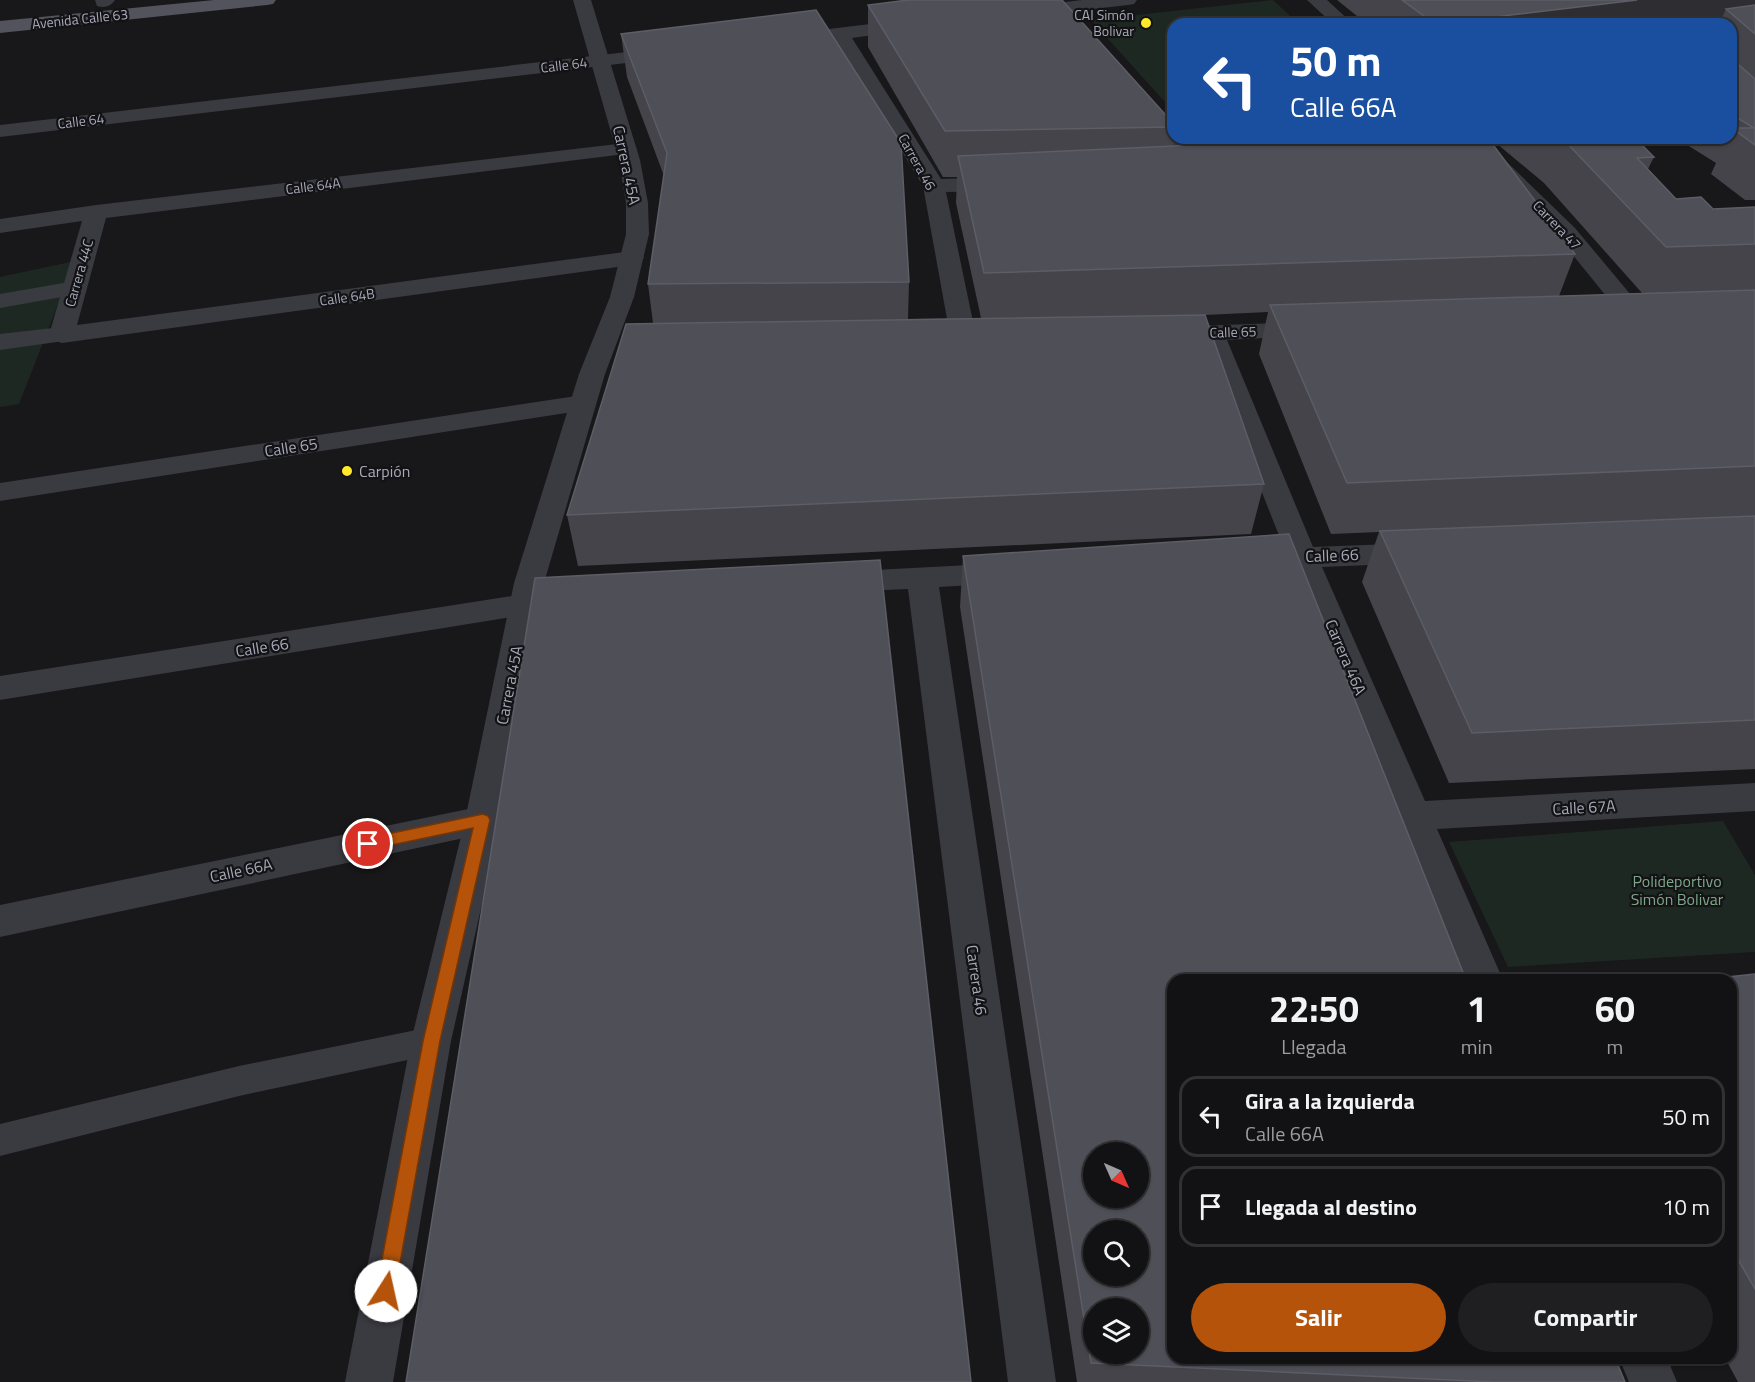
<!DOCTYPE html>
<html lang="es">
<head>
<meta charset="utf-8">
<style>
  :root { --surface:#121113; --page:#1f1f21; --text:#f1f3f6; --muted:#9c9da0; --line:#313133; --accent:#b45309 }
  body { margin:0; font-family:"Titillium Web",sans-serif; background:var(--page); color:var(--text); height:100vh; display:flex; flex-direction:column; font-size:22px; white-space:nowrap }
  * { box-sizing:border-box; margin:0 }
  p { font-size:20px; color:var(--muted) }
  .icon { flex:none; width:33px; height:33px; fill:none; stroke:currentColor; stroke-width:2; stroke-linecap:round; stroke-linejoin:round }
  .map { position:relative; flex:1; overflow:hidden }
  .details { position:absolute; left:1167px; top:974px; width:570px; height:390px; display:flex; flex-direction:column; background:var(--surface); border-radius:18px; box-shadow:0 2px 4px #0004,0 0 0 2px var(--line) }
  .details>* { flex:none }
  .guide { position:absolute; left:1167px; top:18px; width:570px; height:126px; border-radius:18px; box-shadow:0 2px 4px #0004,0 0 0 2px var(--line); background:#1a4fa0; color:#fff; overflow:hidden }
  .needle { width:39px; rotate:135deg }
  .tools { position:absolute; left:1083px; top:1142px; display:grid; gap:12px }
  .tools a { display:grid; place-items:center; width:66px; height:66px; border-radius:50%; background:var(--surface); box-shadow:0 2px 4px #0004,0 0 0 2px var(--line); font-size:30px }
  .pin { position:absolute; display:grid; place-items:center; width:51px; height:51px; color:#fff; margin:-26px; border:3px solid #fff; border-radius:50%; box-shadow:0 2px 6px #0007 }
  .me { position:absolute; width:66px; margin:-33px; rotate:10deg; stroke-linejoin:round; filter:drop-shadow(0 0 4px #0008) }
  .turn { display:flex; align-items:center; gap:21px; height:126px; padding:0 24px; font-size:27px }
  .turn .icon { width:78px; height:78px; stroke-width:2.5 }
  .turn b { display:block; font-size:42px; line-height:51px }
  .eta { display:flex; justify-content:space-evenly; align-items:center; height:102px; text-align:center }
  .eta b { font-size:36px; font-weight:700; line-height:42px }
  .button { display:flex; gap:12px; margin-top:auto; padding:12px 24px }
  .button a { flex:1; height:69px; border-radius:36px; background:var(--accent); color:#fff; font-size:24px; font-weight:700; line-height:69px; text-align:center }
  .button a+a { background:var(--page); color:var(--text) }
  ul { padding:0; list-style:none }
  li { display:flex; align-items:center; gap:18px; height:81px; margin:0 12px 9px; padding:0 12px; border:3px solid var(--line); border-radius:18px }
  li div { flex:1 }
  li b { display:block; font-size:22px }
  li em { font-style:normal }
  .map>svg:first-child { display:block }
  .green { fill:#1e2822 }
  .lines { fill:none; stroke-linecap:round; stroke-linejoin:round }
  .service { fill:#3a3a41; fill-rule:evenodd }
  .pedestrian { fill:#3a3a41; fill-rule:evenodd }
  .minor { fill:#3a3a41; fill-rule:evenodd }
  .tertiary { fill:#3a3a41; fill-rule:evenodd }
  .primary { fill:#53535e; fill-rule:evenodd }
  .wall { fill:#44444a }
  .shaded-wall { fill:#2e2d32 }
  .building { fill:#4e4f57; stroke:#5c5d66; stroke-width:1.5; fill-rule:evenodd }
  .route { fill:#b45309; stroke:#753606; stroke-width:1.5 }
  .poi-dot { fill:#ffe929; stroke:#131214; stroke-width:2 }
  .labels { text-anchor:middle; stroke-width:4.5; stroke-linejoin:round; paint-order:stroke }
  .far-poi-label { font-size:14px; fill:#a8a9bb; stroke:#131214; text-anchor:end }
  .far-street-label { font-size:14px; fill:#a8a9bb; stroke:#131214 }
  .street-label { font-size:16px; fill:#a8a9bb; stroke:#131214 }
  .poi-label { font-size:16px; fill:#a8a9bb; stroke:#131214; text-anchor:start }
  .park-label { font-size:16px; fill:#7da789; stroke:#131214 }
</style>
</head>
<body>
<div class="map">
<svg width="1755" height="1382" viewBox="0 0 1755 1382">
  <rect width="100%" height="100%" fill="#181719"/>
  <path class="green" d="M1273,0L1299,24H1173V111L1091,20Z
    M75,261L19,404L0,407V277Z
    M1723,821L1755,875V952L1508,967L1449,842Z"/>
  <g class="lines">
    <path class="service" d="M431,1027L442,1031L447,1041L442,1051L431,1055L239,1096L0,1156V1124L239,1066Z"/>
    <path class="pedestrian" d="M75,281L84,283L87,288L84,293L0,308V294Z
      M62,327L71,330L75,335L71,340L0,350V334Z"/>
    <path class="minor" d="M1082,0H1137L1134,4L1128,5L1025,17L1019,16L1016,12L1019,8L1025,7Z
      M1307,0H1327L1353,24H1333Z
      M912,19L918,21L921,25L918,29L852,38L941,179L1001,177L1009,179L1012,184L1009,189L1001,191L946,192L977,341L973,346L964,349L955,346L951,341L923,186L834,40L787,46L780,44L778,40L780,36L787,34Z
      M670,47L677,49L679,53L677,57L0,137V125Z
      M1173,132V138H1184L1205,177L1202,182L1194,184L1186,182L1183,177L1164,138L1167,134Z
      M1460,138H1482L1575,228L1646,313L1649,318L1646,323L1637,325L1628,323L1559,238Z
      M626,143L633,145L637,149L633,153L106,218L77,325L632,251L640,253L644,258L640,263L632,265L62,343L53,340L49,335L82,221L0,233V219L96,205Z
      M1310,322L1319,325L1323,330L1319,335L1227,340L1313,547L1418,543L1429,546L1433,553L1429,560L1418,563L1322,567L1425,801L1755,783V811L1437,829L1503,980H1464L1292,568L1254,569L1243,566L1239,559L1243,552L1254,549L1284,548L1202,341L1166,343L1157,340L1153,335L1157,330L1166,327Z
      M583,395L592,397L596,403L592,409L0,501V483Z
      M1007,563L1018,566L1022,573L1018,580L1007,583L939,587L1056,1382H1008L908,589L837,592L826,589L822,582L826,575L837,572Z
      M525,594L536,597L541,605L536,613L0,700V676Z
      M483,806L496,810L501,820L496,830L483,834L0,937V905Z
      M1619,1358H1667L1677,1382H1629Z"/>
    <path class="tertiary" d="M95,0H115C110,7 105,8 97,6Z
      M573,0H591L640,160L648,203L649,234L634,297L605,374L544,583L501,820L451,1041L393,1382H345L411,1041L465,820L514,583L579,374L610,297L626,234V203L619,160Z"/>
    <path class="primary" d="M214,0H276L273,4L267,5L0,33V21Z"/>
  </g>
  <path class="wall" d="M1337,0H1755V200H1745L1711,174L1716,163L1676,138H1731V24H1367Z
    M868,5L1173,123V138H1174L1173,146L1575,254L1559,296L1642,293L1544,183L1490,138H1636L1654,157L1648,169L1676,199L1713,209L1755,207V516L1644,521L1755,516V769L1449,783L1362,582L1379,532L1331,534L1259,354L1268,312L1205,315L1264,484L1251,534L578,566L567,515L653,323L648,284L664,176L627,77L621,34L909,282L908,319L981,318L956,203L957,177H943L868,47Z
    M963,556L1625,1382H1077L960,607Z
    M1755,974V1382H1738L1725,1358H1731V980Z"/>
  <path class="shaded-wall" d="M1637,0H1755V26L1726,9L1719,24H1435Z"/>
  <path class="building" d="M908,0H1062L1173,123V127L945,131L868,5Z
    M1402,0H1637L1435,24Z
    M1755,5V34L1726,9Z
    M816,10L901,143L909,282L648,284L667,153L621,34Z
    M1683,17L1691,24H1631Z
    M1731,58L1755,79V145L1732,128H1754L1731,114Z
    M1346,138H1488L1575,254L984,273L958,156Z
    M1562,138H1635L1654,157L1637,158L1676,199L1701,197L1713,209L1755,207V244L1666,247Z
    M1755,290V466L1347,483L1270,305Z
    M1205,315L1264,484L567,515L626,324Z
    M1755,516V720L1472,733L1380,531Z
    M1289,534L1466,980H1173V1358H1615L1625,1382H1493L1091,1363L963,556ZM1094,1152H1138V1197H1094ZM1094,1230H1138V1275H1094ZM1094,1308H1138V1353H1094Z
    M880,560L971,1382H406L535,578Z
    M1755,974V1289L1731,1247V980H1699Z"/>
  <path class="route" d="M483,814L488,816L490,820L440,1041L395,1291L392,1298L386,1301L379,1298L376,1291L423,1041L473,828L368,850L362,848L360,844L362,840L368,838Z"/>
  <g class="poi-dot">
    <circle cx="1146" cy="23" r="6"/>
    <circle cx="347" cy="471" r="6"/>
  </g>
  <g class="labels">
    <g class="far-poi-label">
      <text x="1134" y="20">CAI Simón<tspan x="1134" dy="16">Bolivar</tspan></text>
    </g>
    <g class="far-street-label">
      <text transform="translate(80 19) rotate(-6)" y="5">Avenida Calle 63</text>
      <text transform="translate(564 65) rotate(-7)" y="5">Calle 64</text>
      <text transform="translate(81 121) rotate(-7)" y="5">Calle 64</text>
      <text transform="translate(917 162) rotate(61)" y="5">Carrera 46</text>
      <text transform="translate(313 186) rotate(-7)" y="5">Calle 64A</text>
      <text transform="translate(1557 225) rotate(46)" y="5">Carrera 47</text>
      <text transform="translate(79 273) rotate(-74)" y="5">Carrera 44C</text>
      <text transform="translate(347 297) rotate(-8)" y="5">Calle 64B</text>
      <text transform="translate(1233 332) rotate(-2)" y="5">Calle 65</text>
    </g>
    <g class="street-label">
      <text transform="translate(627 165) rotate(78)" y="6">Carrera 45A</text>
      <text transform="translate(291 447) rotate(-9)" y="6">Calle 65</text>
      <text transform="translate(1332 555) rotate(-2)" y="6">Calle 66</text>
      <text transform="translate(262 647) rotate(-9)" y="6">Calle 66</text>
      <text transform="translate(1346 657) rotate(67)" y="6">Carrera 46A</text>
      <text transform="translate(509 685) rotate(-79)" y="6">Carrera 45A</text>
      <text transform="translate(1584 807) rotate(-3)" y="6">Calle 67A</text>
      <text transform="translate(241 870) rotate(-12)" y="6">Calle 66A</text>
      <text transform="translate(977 980) rotate(82)" y="6">Carrera 46</text>
    </g>
    <g class="poi-label">
      <text x="359" y="477">Carpión</text>
    </g>
    <g class="park-label">
      <text x="1677" y="887">Polideportivo<tspan x="1677" dy="18">Simón Bolivar</tspan></text>
    </g>
  </g>
</svg>
<div class="tools">
<a><svg class="needle" viewBox="-14 -14 28 28"><path d="M0-13l5 13h-10z" fill="#e53935"/><path d="M0 13l5-13h-10z" fill="#9c9da0"/></svg></a>
<a><svg class="icon" aria-label="search" viewBox="0 0 24 24"><circle cx="10" cy="10" r="6"/><path d="M15 15l6 6"/></svg></a>
<a><svg class="icon" aria-label="layers" viewBox="0 0 24 24"><path d="M12 4l9 5-9 5-9-5zM3 14l9 5 9-5"/></svg></a>
</div>
<div class="pin" style="left:368px;top:844px;background:#d93025"><svg class="icon" aria-label="arrive" viewBox="0 0 24 24"><path d="M6 21V4h12l-3 4 3 4H6"/></svg></div>
<svg class="me" style="left:386px;top:1291px" viewBox="-20 -20 40 40"><circle r="19" fill="#fff"/><path d="M0-13L10 11 0 6-10 11z" fill="#b45309"/></svg>
<div class="guide">
<div class="turn"><svg class="icon" aria-label="left" viewBox="0 0 24 24"><path d="M17 20v-9H6M10 6l-5 5 5 5"/></svg><div><b>50 m</b>Calle 66A</div></div>
</div>
<section class="details">
<div class="eta">
<div><b>22:50</b><p>Llegada</p></div>
<div><b>1</b><p>min</p></div>
<div><b>60</b><p>m</p></div>
</div>
<ul>
<li><svg class="icon" aria-label="left" viewBox="0 0 24 24"><path d="M17 20v-9H6M10 6l-5 5 5 5"/></svg><div><b>Gira a la izquierda</b><p>Calle 66A</p></div><em>50 m</em></li>
<li><svg class="icon" aria-label="arrive" viewBox="0 0 24 24"><path d="M6 21V4h12l-3 4 3 4H6"/></svg><div><b>Llegada al destino</b></div><em>10 m</em></li>
</ul>
<div class="button"><a>Salir</a><a>Compartir</a></div>
</section>
</div>
</body>
</html>
